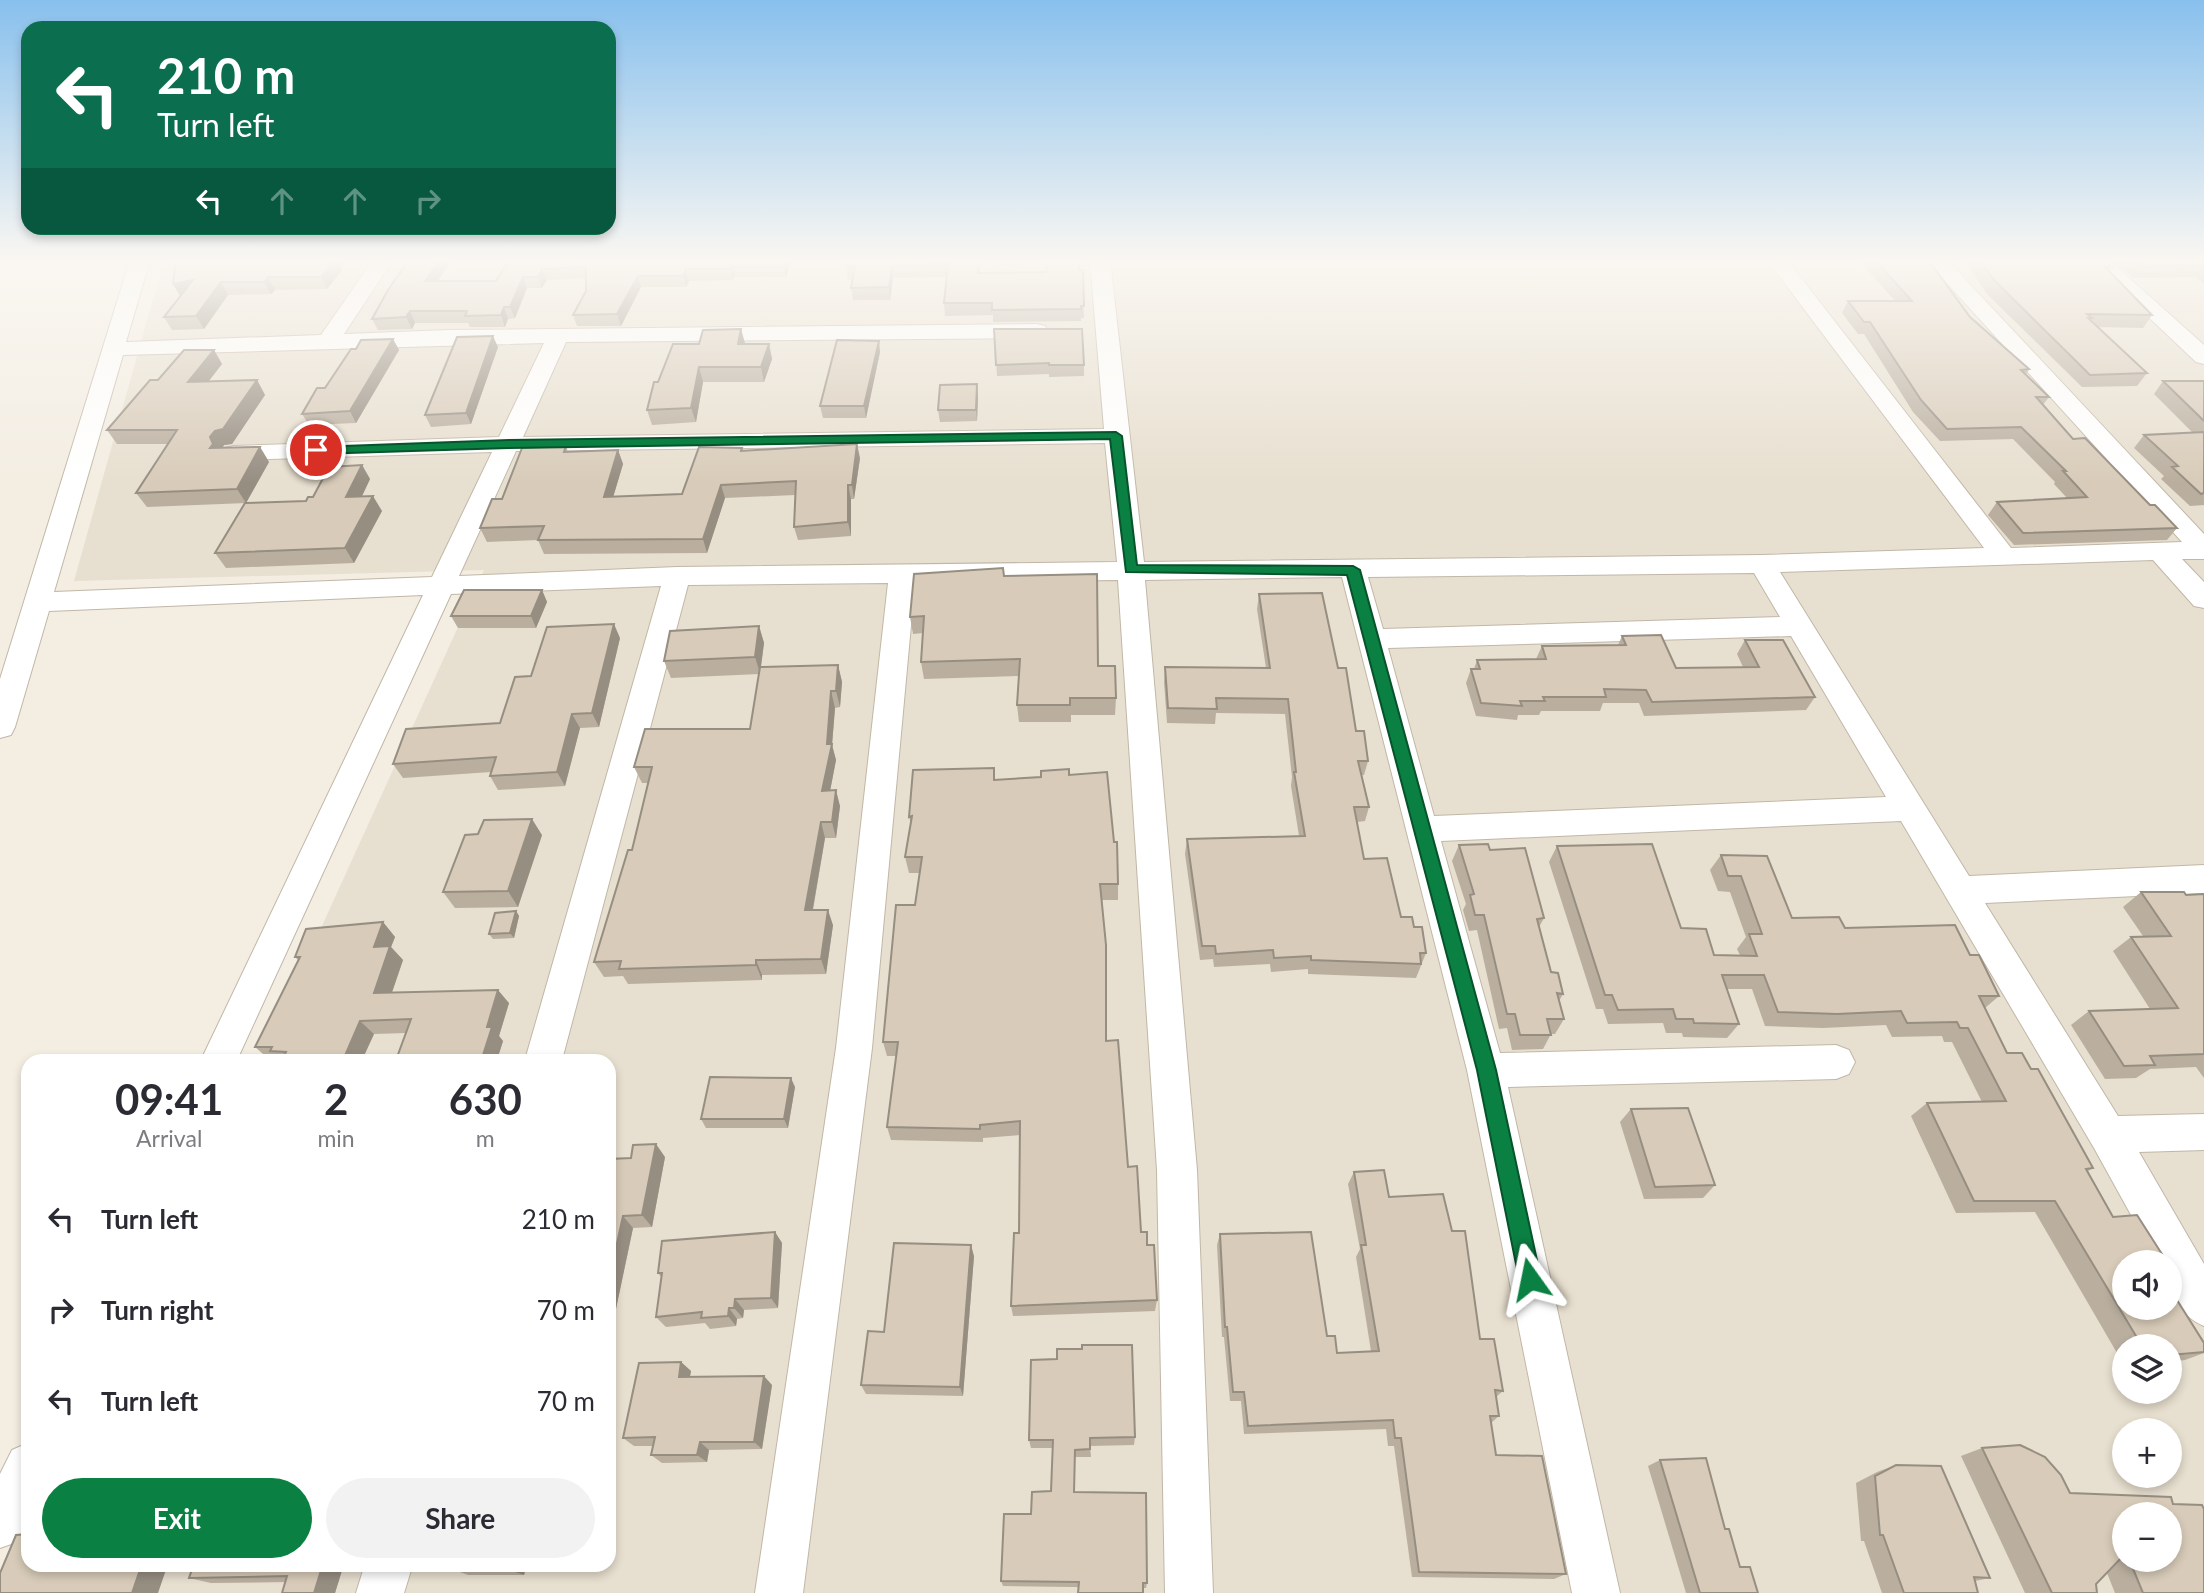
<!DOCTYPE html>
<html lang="en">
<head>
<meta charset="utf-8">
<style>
  :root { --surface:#fff; --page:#f2f2f3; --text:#2b2b33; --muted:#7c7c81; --accent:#0b8043 }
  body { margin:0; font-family:Lato,sans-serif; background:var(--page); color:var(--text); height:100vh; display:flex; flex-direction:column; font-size:26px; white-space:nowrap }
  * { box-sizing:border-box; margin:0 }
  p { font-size:23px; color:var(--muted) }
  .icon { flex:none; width:38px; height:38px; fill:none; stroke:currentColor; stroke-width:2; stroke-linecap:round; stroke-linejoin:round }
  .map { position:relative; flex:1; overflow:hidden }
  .drawer { position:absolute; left:21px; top:1054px; width:595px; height:518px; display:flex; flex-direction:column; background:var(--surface); border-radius:21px; box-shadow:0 4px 10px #0003 }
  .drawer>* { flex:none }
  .banner { position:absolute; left:21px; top:21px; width:595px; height:214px; border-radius:21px; box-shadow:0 4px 10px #0003; background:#0b6e4f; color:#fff; overflow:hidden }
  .controls { position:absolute; left:2112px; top:1250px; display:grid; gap:14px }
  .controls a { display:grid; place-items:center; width:70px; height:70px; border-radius:50%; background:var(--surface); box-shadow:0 4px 10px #0003; font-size:35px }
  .pin { position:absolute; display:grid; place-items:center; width:60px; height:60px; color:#fff; margin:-30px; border:4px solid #fff; border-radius:50%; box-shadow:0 2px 7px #0007 }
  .me { position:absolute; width:77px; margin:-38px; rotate:348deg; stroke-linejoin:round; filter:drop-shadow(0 0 5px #0008) }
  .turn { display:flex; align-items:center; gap:24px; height:147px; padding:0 21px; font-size:32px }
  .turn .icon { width:91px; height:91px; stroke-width:2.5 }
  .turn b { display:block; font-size:49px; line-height:60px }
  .lanes { display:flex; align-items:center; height:66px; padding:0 21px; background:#0003; justify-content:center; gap:35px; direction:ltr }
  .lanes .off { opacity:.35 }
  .eta { display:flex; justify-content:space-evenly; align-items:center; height:119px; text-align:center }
  .eta b { font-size:42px; font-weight:700; line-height:49px }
  .cta { display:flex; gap:14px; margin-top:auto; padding:14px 21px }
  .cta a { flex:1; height:80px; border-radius:42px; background:var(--accent); color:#fff; font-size:28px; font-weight:700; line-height:80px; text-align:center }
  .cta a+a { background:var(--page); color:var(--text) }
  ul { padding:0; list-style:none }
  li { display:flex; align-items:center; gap:21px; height:91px; padding:0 21px }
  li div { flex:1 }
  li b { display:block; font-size:26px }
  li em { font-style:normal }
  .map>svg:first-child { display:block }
  .residential { fill:#e7dfcf; fill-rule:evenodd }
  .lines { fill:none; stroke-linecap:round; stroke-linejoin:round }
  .minor-casing { stroke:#c1b7a7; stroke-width:2 }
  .minor { fill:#fff; fill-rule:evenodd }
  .wall { fill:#baaf9f; fill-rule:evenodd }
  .shaded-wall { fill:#978e82 }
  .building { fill:#d8cbb9; stroke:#978e82; stroke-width:2 }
  .route { fill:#0b8043; stroke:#07532c; stroke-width:2 }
</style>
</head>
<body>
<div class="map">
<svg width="2204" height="1593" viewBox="0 0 2204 1593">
  <rect width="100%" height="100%" fill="#f3ede2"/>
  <path class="residential" d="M164,260H2204V1593H17L30,1565L609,1564V1060H261L484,570L74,581ZM2124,1262H2170V1307H2124ZM2124,1346H2170V1391H2124ZM2124,1430H2170V1475H2124ZM2124,1514H2170V1559H2124Z"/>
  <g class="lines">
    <g class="minor-casing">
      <path id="minor" d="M130,260H150L126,342L321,335L373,260H393L344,334L449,330L1037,324L1045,326L1048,331L1045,336L1037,338L566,342L523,437L1104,429L1090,260H1110L1144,562L1762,555L1984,548L1767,260H1787L2011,548L2182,542L1926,260H1947L2204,534V559H2182L2204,582V608L2194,606L2153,560L1780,572L1969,876L2204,865V893L1985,903L2118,1116L2204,1114V1150L2139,1152L2204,1264V1326C2177,1315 2170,1289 2170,1262H2157L2094,1148L1901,821L1441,841L1500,1053L1836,1045L1849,1050L1855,1062L1849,1074L1836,1079L1508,1087L1620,1593H1572L1467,1070L1342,577L1145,580L1197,1170L1213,1593H1165L1157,1170L1118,580L915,582L872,1048L803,1593H755L836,1048L888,583L688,585L562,1060H525L661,586L451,594L237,1060H201L423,595L49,611L15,727L11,735L0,738V679ZM544,343L499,437L234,446L225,448L222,453L225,458L234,460L492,452L432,577L54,592L123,355ZM1105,443L1117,562L677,567L459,576L516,451ZM1754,573L1780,617L1383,629L1368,577ZM1791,636L1886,797L1434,816L1388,648Z
        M2088,260H2109L2204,345V364L2196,362Z
        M28,1443V1517L17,1542L0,1548V1474L12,1450Z
        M365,1564H413L404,1593H356Z"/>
    </g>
    <use href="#minor" class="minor"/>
  </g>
  <path class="wall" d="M176,260H345L340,265L342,270L327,289L275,290L271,294L228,295L204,329L172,330L164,317L180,296L173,284Z
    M509,260H791L786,277H734L733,280L689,281L686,287H641L621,326H577L573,315L586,291V278L547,280L542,288H527L515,318L508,319L505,327H470L468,323H415L412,329L378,330L372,319L438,281H496Z
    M846,260H980V273L1046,272L1080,260V270H1083L1084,318H1081V321L993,322V315L945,316L944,303L947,277L893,278L890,300H853L851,288L853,279L848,280L846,267Z
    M1859,260H1919L1970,317L2029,369L2026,375L2049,397L2043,405L2073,439L2177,528L2167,540L2014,545L1988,515L1997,502L2067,498L2054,484L2055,482L2013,439L1940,441L1913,412L1864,334H1858L1842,313L1848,301H1895Z
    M1964,260H2105L2112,267L2109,271L2152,315L2143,328L2097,327L2147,373L2137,386L2082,387L1987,294Z
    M2112,260H2204V284L2196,277L2133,278Z
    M994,329L1084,365V376L1049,377V374L997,376Z
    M393,339L399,350L356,423L309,425L302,414L356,349Z
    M745,343L744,344H769L772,359L764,382H703L696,422L652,425L647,410L658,382Z
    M498,347L471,424L431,427L425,415Z
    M214,350L222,364L208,382L257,380L265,395L232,444L224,445L222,448L260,447L269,462L246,503L147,507L136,493L168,444H117L107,430L158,380Z
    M880,352L866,418H823L820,406Z
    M2163,381H2204V505L2190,506L2161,479L2164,476L2134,448L2144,435L2192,432L2154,394Z
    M978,396L977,421L940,422L938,410Z
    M566,446L568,452L618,450L623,464L613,497L682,494L742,448L743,451L860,458L854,499H851V536L798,540L794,527L795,495L725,498L707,553L544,554L538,540L487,542L480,528L502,499Z
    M362,465L370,479L362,496L382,511L354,563L226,568L215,553L313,497Z
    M1004,576L1098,666L1116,698L1115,715H1071V722H1019L1017,705L1019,676L924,679L921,662L923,633L913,634L910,617Z
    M542,590L547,602L536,628H458L451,616Z
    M1259,594L1338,668L1356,731L1368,761L1364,775H1362L1369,807L1365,821L1357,822L1364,859L1401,917L1414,927L1426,953L1416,978L1308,974V969L1271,972L1270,964L1214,967L1213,959L1200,960L1185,854L1187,839L1299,836L1291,786L1292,777L1285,714L1216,713L1215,724L1167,723L1164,682L1165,667L1266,668L1257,609Z
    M759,626L764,643L761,667L838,665L842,682L840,707L835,708L832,745L836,760L830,791L840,806L836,838H825L813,910L833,925L826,974L762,975V980L628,984L623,976L604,977L594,962L632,850L648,783H642L634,767L750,729L759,674L671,678L664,661Z
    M1622,636L1676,668L1743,667L1737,654L1745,640L1815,697L1806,710L1644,716L1639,703H1603L1600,711H1541L1539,715H1518L1517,720L1476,716L1466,683L1471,669H1474L1477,660L1536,659L1542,646L1618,645Z
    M620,638L599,727L580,728L565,786L498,790L490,776L491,772L403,778L393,764L500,723L531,676Z
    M1069,775L1118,884V900H1102L1106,1041L1128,1167L1141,1232L1147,1245L1157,1300L1155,1311L1013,1316L1011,1306L1019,1233L1020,1135L983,1138V1142L891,1140L887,1127L896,1056H887L883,1042L915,905L920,873H909L905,857L911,824L909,817L995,780Z
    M542,835L518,907L455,908L443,892Z
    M1459,845L1490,850L1544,918L1539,927L1551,972L1563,994L1559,1001L1564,1019L1555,1034H1551L1543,1049L1512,1050L1507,1028L1499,1029L1477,930L1469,931L1463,910L1466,904L1452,861Z
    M1557,846L1681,928L1714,955H1740L1737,949L1746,937L1730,892L1718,891L1710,870L1721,855L1792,918L1845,928L1970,955L1999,996L1985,1008L2007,1053L2031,1069L2093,1168L2088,1171L2124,1262L2204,1343V1353L2185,1360L2170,1362V1346H2124V1365L2035,1212L1956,1213L1911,1116L1927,1103L1982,1102L1952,1042H1944L1942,1036L1892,1037L1886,1025L1823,1028L1765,1026L1752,989H1727L1739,1024L1727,1038L1683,1037L1682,1033H1666L1663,1023L1608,1024L1603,1009H1596L1549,862Z
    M2141,892L2186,895L2204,894V1078L2196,1067L2150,1069L2136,1078L2105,1079L2071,1025L2089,1011L2150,1009L2113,951L2131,937L2143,936L2123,907Z
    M516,911L519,916L514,938L493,939L489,934Z
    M383,922L395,937L391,947L403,960L392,992L509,1003L499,1036L503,1041L497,1060H396L406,1033L374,1034L362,1060H270L255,1047L298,960L295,957Z
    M795,1087L788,1128H706L701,1119Z
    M1631,1109L1715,1185L1703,1198L1644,1199L1620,1122Z
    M665,1157L652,1227L633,1228L609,1342V1159Z
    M1354,1172L1389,1197L1480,1339L1503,1391L1496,1397L1499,1416L1491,1423L1496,1455L1566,1574L1554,1579L1412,1577L1394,1446H1388L1386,1429L1244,1434L1241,1401H1230L1224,1337H1222L1217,1245L1220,1234L1337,1353L1371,1351L1356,1257L1360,1249L1348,1184Z
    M775,1232L782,1243L778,1308L744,1310L743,1318L737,1319L736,1326L710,1329L705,1323L666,1327L656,1317L661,1277L658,1273Z
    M974,1256L963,1396L866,1394L861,1385L884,1332Z
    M1057,1359L1135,1437L1134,1445L1090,1446L1091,1457H1075V1492L1147,1583L1146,1588L1003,1586L1001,1581L1031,1514L1051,1491L1053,1448H1031L1029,1440Z
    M681,1362L691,1371L690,1377L772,1385L762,1449L709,1450L707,1462L662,1463L651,1455L653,1446H634L623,1438Z
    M2020,1445L2045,1457L2061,1475L2070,1493L2171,1497L2173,1504L2202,1505L2204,1509V1593H2115L2107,1573L2096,1584L2097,1593H2025L1961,1456L1982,1448ZM2124,1514H2170V1559H2124Z
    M1660,1460L1725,1529L1740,1567L1758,1593H1686L1648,1466Z
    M1896,1465L1990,1578L1975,1581L1978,1593H1882L1864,1541H1861L1856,1483L1877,1472Z
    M344,1564L335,1593H282L285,1582L211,1583L189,1578Z
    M527,1564L524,1575H468L452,1569Z"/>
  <path class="shaded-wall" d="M331,260H345L340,265L342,270L327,289L321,277Z
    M440,260H452L430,293L425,281Z
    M785,260H791L786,277L783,266Z
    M732,266L734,277L733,280L731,269Z
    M892,266L893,278L890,300L889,287Z
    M542,269L547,280L542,288L538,277Z
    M686,269L689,281L686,287L683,276Z
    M638,276L641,287L621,326L617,314Z
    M268,277L275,290L271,294L264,282Z
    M523,277L527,288L515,318L510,307Z
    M193,280L180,296L173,284Z
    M221,282L228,295L204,329L196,316Z
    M504,307L508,319L505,327L501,315Z
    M410,311L415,323L412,329L406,317Z
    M741,329L745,343L741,358L738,344Z
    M493,336L498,347L471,424L466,413Z
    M393,339L399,350L356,423L350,411Z
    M879,341L880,352L866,418L864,406Z
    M769,344L772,359L764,382L761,367Z
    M214,350L222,364L197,396L188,382Z
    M699,367L703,382L696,422L691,408Z
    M257,380L265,395L232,444L224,445L220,452L210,448V437Z
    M977,384L978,396L977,421L976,410Z
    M857,444L860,458L854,499L852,485Z
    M260,447L269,462L246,503L237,489Z
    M618,450L623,464L609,511L604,497Z
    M362,465L370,479L355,511L346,497Z
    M721,485L725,498L707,553L703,539Z
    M848,485L851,499V536L848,522Z
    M373,496L382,511L354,563L345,548Z
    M542,590L547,602L536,628L531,616Z
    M614,624L620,638L599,727L592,713Z
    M759,626L764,643L760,673L755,657Z
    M838,665L842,682L840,707L836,691Z
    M831,691L835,708L832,745L836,760L827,807L822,791Z
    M572,714L580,728L565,786L557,772Z
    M836,790L840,806L836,838L832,822Z
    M532,819L542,835L518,907L508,891Z
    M821,822L825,838L810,925L805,910Z
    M828,910L833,925L826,974L821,959Z
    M516,911L519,916L514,938L510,933Z
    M383,922L395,937L391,947L403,960L387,1007L374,993V947Z
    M756,960L762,975V980L756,965Z
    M498,990L509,1003L499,1036L503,1041L497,1060H487L483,1055L487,1027Z
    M360,1021L374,1034L362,1060H347L344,1058Z
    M791,1078L795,1087L788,1128L784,1119Z
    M656,1144L665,1157L652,1227L642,1215Z
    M623,1216L633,1228L609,1342V1280Z
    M775,1232L782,1243L778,1308L771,1298Z
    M971,1245L974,1256L963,1396L960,1387Z
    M735,1299L744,1310L743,1318L734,1308Z
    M729,1308L737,1319L736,1326L728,1316Z
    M681,1362L691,1371L688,1386L679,1377Z
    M764,1376L772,1385L762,1449L754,1442Z
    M700,1442L709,1450L707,1462L697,1455Z
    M142,1564H168L158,1593H132Z
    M323,1564H344L335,1593H314Z
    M511,1564H527L524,1575L509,1570Z"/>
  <path class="building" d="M176,260H335L321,277H268L264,282H221L196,316L164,317L193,280L173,284Z
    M409,260H440L425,281H496L509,260H785L783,266H732L731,269H686L683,276H638L617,314L573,315L586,291V267L542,269L538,277H523L510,307H504L501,315L465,316L467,311H410L406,317L372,319L388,290Z
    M846,260H979L978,273L1046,272L1048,260H1079V270H1083L1084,306H1081V309L992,310V303H944L948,264L892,266L889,287L851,288L855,267H846Z
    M1875,260L1929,261L1970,317L2029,369L2021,370L2049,397H2036L2073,439L2085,438L2150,505H2155L2177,528L2023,533L1997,502L2087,497L2063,471H2066L2021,427L1947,429L1921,400L1870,322H1864L1848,301H1912Z
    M1979,260H2105L2112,267H2105L2152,315L2087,314L2092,318H2088L2147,373L2090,375L1995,281Z
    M2134,260H2204V265L2142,266Z
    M741,329L738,344H769L761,367H699L691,408L647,410L654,382H658L673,344H699L703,330Z
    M994,329H1082L1084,365H1049V363L996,365Z
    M493,336L466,413L425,415L457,337Z
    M393,339L350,411L302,414L317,388H325L351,349H356L361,340Z
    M837,340L879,341L864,406H820Z
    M184,350H214L188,382L257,380L223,429L215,431L210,437L213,444L210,448L260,447L237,489L136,493L177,430H107L150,380H158Z
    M2163,381H2204V421Z
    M977,384L976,410H938L940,385Z
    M2204,432V493L2201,494L2172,467L2178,466L2144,435Z
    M857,444L852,485H848V522L794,527L796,481L721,485L703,539L538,540L544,526L480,528L492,499H502L522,448L566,446L564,452L618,450L604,497L682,494L699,447L742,448L741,451Z
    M362,465L346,497L373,496L345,548L215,553L245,503L306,501L308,497H313L329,467Z
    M1003,568L1004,576L1097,574L1098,666H1115L1116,698H1070V705H1017L1020,659L921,662L924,616L910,617L914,574Z
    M464,590H542L531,616H451Z
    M1322,593L1338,668H1346L1356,731H1364L1368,761H1358L1369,807H1354L1364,859L1387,858L1401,917H1412L1414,927H1422L1426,953H1420L1421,964L1311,960V956L1274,958L1273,950L1216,954L1215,946H1202L1187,839L1305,836L1294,772H1296L1288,699L1216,698L1217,709L1168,708L1165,667L1270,668L1259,594Z
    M614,624L592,713L572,714L557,772L490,776L496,757L393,764L406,729L500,723L515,677L531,676L547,627Z
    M759,626L755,657L664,661L670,631Z
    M1661,635L1676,668L1759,667L1745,640H1783L1815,697L1652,702L1646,690L1604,689L1606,697H1543L1545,701H1520L1522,706L1481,703L1471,669H1480L1477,660L1546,659L1542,646L1626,645L1622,636Z
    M838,665L836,691H831L827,744H832L822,791L836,790L832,822H821L805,910H828L821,959L756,960V965L619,969L621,961L594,962L628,850H632L652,767H634L645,729H750L760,667Z
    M994,768V780L1041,777V771L1069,769V775L1107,772L1114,842H1117L1118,884H1100L1106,945V1041L1118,1040L1128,1167L1137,1166L1141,1232H1147V1245H1154L1157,1300L1011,1306L1014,1233H1019L1020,1121L980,1125V1129L887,1127L898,1042H883L896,905H915L922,857H905L912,816L909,817L913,770Z
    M532,819L508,891L443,892L465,835L478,834L484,820Z
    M1488,844L1490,850L1525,848L1544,918L1537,919L1551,972L1558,973L1563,994L1557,993L1564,1019H1547L1551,1035H1520L1515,1014H1507L1484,915H1475L1470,895L1474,894L1459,845Z
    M1652,844L1681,928L1706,929L1714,955L1757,956L1749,934H1762L1741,876H1728L1721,855L1767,856L1792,918L1839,917L1845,928L1955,925L1970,955H1979L1999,996H1979L2007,1053H2022L2031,1069H2038L2093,1168L2086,1169L2113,1217L2137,1215L2167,1262H2124V1307H2170V1289L2204,1343V1352L2170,1355V1346H2142L2055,1201H1974L1927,1103L2006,1101L1968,1028H1960L1957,1022L1907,1023L1901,1011L1837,1014L1778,1012L1764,975H1722L1739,1024L1694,1023L1693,1019H1676L1673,1009L1618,1010L1612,995H1605L1557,846Z
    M2141,892H2184L2186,895L2204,894V1054L2150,1056L2155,1065L2124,1066L2089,1011L2178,1008L2131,937L2171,936Z
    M516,911L510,933L489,934L495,913Z
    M383,922L374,947L390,946L374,993L498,990L487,1027H492L483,1055L474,1056L472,1060H396L411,1019L360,1021L344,1058L284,1056L286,1052L270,1051L272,1047H255L300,957H295L306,929Z
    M710,1077L791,1078L784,1119H701Z
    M1688,1108L1715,1185L1655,1187L1631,1109Z
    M656,1144L642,1215L623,1216L609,1280V1159L631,1158L633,1145Z
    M1384,1170L1389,1197L1443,1194L1452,1231H1465L1480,1339H1494L1503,1391L1495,1390L1499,1416H1490L1496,1455L1542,1456L1566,1574L1419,1572L1401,1438H1395L1393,1420L1248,1426L1244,1392H1233L1227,1327H1225L1220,1234L1311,1232L1327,1336H1335L1337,1353L1379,1351L1361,1245H1366L1354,1172Z
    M775,1232L771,1298L735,1299L734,1308H729L728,1316L701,1318L702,1312L656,1317L662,1273H658L662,1241Z
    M894,1243L971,1245L960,1387L861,1385L868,1331L884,1332Z
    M1082,1345H1132L1135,1437L1090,1438V1449L1075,1450L1074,1492L1146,1493L1147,1583H1143V1593H1078L1079,1582L1001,1581L1004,1514H1031L1032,1492L1051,1491L1053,1440H1029L1031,1360L1057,1359V1349H1082Z
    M681,1362L679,1377L764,1376L754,1442H700L697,1455H651L655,1437L623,1438L639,1363Z
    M2020,1445L2045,1457L2061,1475L2070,1493L2171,1497L2173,1504L2202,1505L2204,1509V1593H2143L2129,1559H2170V1514H2124V1555L2096,1584L2097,1593H2052L1982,1448Z
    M1706,1458L1725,1529H1729L1740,1567H1750L1758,1593H1700L1660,1460Z
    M1896,1465L1941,1466L1990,1578L1974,1577L1978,1593H1904L1883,1535H1880L1875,1476Z
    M28,1534V1564H142L132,1593H0V1573L16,1535Z
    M194,1564H323L314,1593H282L287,1576L189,1578Z
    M453,1564H511L509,1570L452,1569Z"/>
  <linearGradient id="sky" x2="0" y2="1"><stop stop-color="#88c0ed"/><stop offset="0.54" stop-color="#faf7f2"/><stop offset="1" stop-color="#faf7f2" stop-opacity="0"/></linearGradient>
  <rect width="2204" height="483" fill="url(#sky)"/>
  <path class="route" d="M1116,432L1122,436L1137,565L1353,566L1360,570L1496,1070L1541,1279L1537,1287L1530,1290L1523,1287L1519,1279L1477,1070L1347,575L1126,572L1110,439L509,448L316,454L310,450L316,447L509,440Z"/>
</svg>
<div class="controls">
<a><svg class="icon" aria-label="sound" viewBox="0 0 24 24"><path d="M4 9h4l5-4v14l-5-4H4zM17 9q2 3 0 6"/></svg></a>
<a><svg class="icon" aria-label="layers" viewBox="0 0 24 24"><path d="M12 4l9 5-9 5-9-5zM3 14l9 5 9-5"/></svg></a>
<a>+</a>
<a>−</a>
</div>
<div class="pin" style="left:316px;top:450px;background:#d93025"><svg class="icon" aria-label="arrive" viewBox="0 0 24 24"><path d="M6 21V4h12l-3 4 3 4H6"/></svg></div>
<svg class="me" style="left:1530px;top:1279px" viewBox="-20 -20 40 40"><path d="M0-17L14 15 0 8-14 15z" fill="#0b8043" stroke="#fff" stroke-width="4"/></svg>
<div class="banner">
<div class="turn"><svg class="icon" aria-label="left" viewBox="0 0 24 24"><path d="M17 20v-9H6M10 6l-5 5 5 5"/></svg><div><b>210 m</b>Turn left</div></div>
<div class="lanes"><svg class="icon" aria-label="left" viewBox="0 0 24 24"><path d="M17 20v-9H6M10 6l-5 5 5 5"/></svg><svg class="icon off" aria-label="ahead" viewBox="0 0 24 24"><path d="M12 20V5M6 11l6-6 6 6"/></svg><svg class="icon off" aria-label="ahead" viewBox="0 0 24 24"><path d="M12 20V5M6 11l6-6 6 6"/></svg><svg class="icon off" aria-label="right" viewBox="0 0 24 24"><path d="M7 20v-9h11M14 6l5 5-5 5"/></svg></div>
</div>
<section class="drawer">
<div class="eta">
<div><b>09:41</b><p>Arrival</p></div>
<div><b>2</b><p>min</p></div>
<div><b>630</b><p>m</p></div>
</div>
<ul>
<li><svg class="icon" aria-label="left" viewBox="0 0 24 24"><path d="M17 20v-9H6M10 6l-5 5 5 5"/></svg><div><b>Turn left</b></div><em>210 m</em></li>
<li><svg class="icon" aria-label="right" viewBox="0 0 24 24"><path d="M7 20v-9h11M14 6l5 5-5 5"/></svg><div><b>Turn right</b></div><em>70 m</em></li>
<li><svg class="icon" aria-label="left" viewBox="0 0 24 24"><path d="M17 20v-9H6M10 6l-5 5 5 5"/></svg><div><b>Turn left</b></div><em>70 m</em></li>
</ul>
<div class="cta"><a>Exit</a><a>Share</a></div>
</section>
</div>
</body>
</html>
